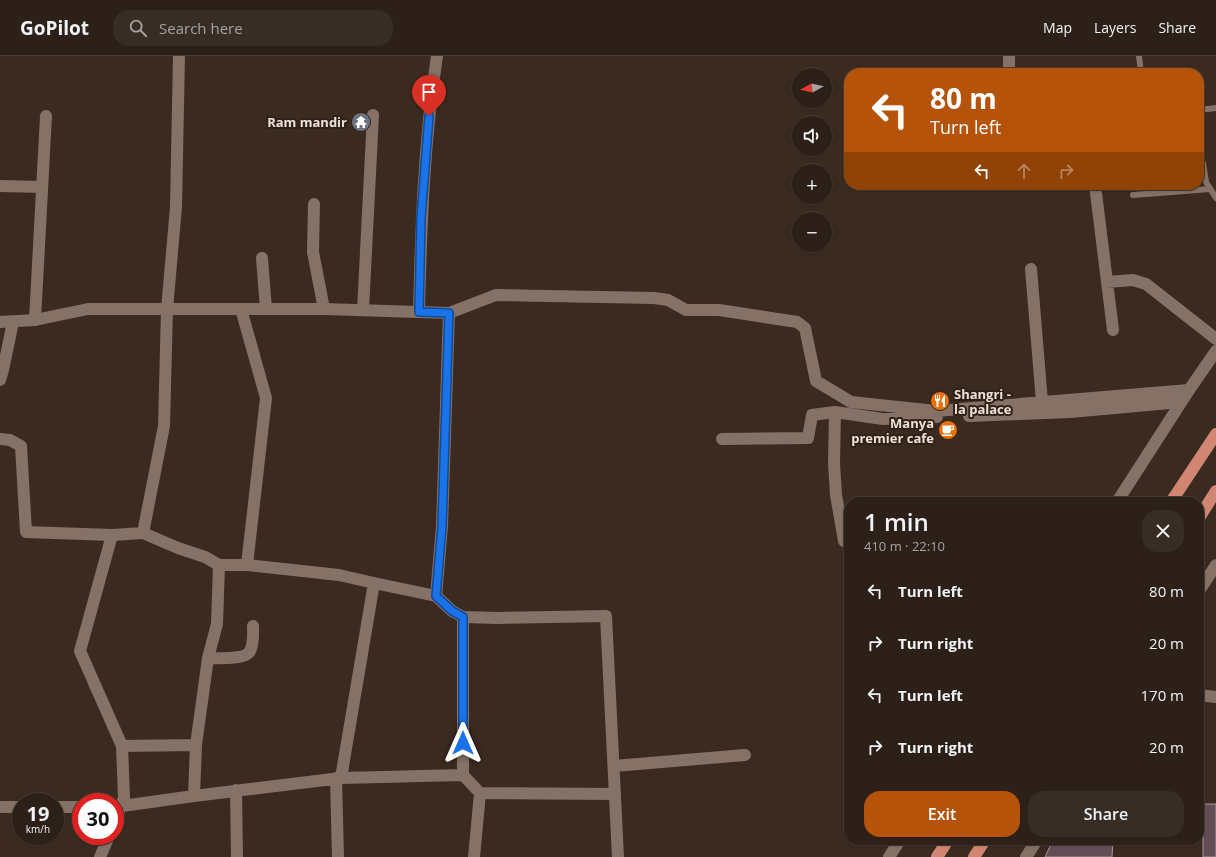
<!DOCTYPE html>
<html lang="en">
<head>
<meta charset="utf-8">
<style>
  :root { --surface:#2c2018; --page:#382d25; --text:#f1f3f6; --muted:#a6a3a2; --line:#483e37; --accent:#b45309 }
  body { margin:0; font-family:"Open Sans",sans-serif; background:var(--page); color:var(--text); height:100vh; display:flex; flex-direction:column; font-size:15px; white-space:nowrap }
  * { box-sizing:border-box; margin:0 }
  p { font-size:13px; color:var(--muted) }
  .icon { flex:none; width:22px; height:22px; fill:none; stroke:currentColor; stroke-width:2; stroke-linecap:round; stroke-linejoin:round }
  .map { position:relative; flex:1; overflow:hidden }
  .sheet { position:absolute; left:844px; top:441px; width:360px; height:348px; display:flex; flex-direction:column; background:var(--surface); border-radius:16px; box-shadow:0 1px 3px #0004,0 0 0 1px var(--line) }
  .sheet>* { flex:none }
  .hud { position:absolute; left:844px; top:12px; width:360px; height:122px; border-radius:16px; box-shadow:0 1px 3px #0004,0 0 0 1px var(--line); background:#b45309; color:#fff; overflow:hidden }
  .needle { width:26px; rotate:262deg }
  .fabs { position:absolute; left:792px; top:12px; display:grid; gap:8px }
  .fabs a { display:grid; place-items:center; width:40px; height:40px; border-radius:50%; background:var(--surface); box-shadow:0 1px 3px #0004,0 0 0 1px var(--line); font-size:20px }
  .speed { position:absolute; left:12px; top:737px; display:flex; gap:8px; font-size:20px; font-weight:700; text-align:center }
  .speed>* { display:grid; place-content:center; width:52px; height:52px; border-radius:50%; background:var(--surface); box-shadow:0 1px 3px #0004,0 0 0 1px var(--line); line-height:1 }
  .speed small { font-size:10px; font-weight:400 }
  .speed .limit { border:6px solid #d22; background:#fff; color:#111 }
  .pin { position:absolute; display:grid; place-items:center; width:34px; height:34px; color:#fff; margin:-41px -17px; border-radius:50% 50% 50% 0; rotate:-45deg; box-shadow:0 0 4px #0007 }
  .pin .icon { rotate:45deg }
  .me { position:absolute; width:44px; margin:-22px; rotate:0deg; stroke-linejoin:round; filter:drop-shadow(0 0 3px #0008) }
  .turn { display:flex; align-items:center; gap:14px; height:84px; padding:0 20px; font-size:18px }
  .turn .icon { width:52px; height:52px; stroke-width:2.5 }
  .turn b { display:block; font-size:28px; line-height:34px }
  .lanes { display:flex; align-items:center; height:38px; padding:0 20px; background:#0003; justify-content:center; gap:20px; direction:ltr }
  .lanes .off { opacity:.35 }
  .round { display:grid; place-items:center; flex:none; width:42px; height:42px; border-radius:16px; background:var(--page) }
  .overview { display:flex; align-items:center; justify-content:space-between; height:68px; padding:0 20px }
  h1 { font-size:24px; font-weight:600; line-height:30px }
  .action { display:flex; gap:8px; margin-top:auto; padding:8px 20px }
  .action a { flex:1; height:46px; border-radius:16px; background:var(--accent); color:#fff; font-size:16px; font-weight:600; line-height:46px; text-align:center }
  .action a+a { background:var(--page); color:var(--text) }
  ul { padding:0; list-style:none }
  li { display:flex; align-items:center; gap:12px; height:52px; padding:0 20px }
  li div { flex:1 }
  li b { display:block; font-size:15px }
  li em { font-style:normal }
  header { display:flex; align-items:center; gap:24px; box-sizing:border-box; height:56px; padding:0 20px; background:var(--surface); border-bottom:1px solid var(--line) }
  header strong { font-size:19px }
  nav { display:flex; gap:22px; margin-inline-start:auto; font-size:14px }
  .search { width:280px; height:36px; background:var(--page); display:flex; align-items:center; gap:10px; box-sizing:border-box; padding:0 14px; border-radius:16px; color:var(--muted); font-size:15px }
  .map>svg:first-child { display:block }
  .building { fill:#634e57; stroke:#a9929b }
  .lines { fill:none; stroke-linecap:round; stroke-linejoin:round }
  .lane { stroke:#857166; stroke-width:6 }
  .street { stroke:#857166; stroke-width:12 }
  .secondary { stroke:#857166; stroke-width:12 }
  .highway { stroke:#d18674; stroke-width:12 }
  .route-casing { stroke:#114b97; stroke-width:10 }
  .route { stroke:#1a73e8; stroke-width:7 }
  .labels { text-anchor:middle; stroke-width:4; stroke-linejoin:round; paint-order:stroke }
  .poi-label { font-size:13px; font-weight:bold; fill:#ece1da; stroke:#312116; text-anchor:end }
</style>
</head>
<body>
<header>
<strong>GoPilot</strong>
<div class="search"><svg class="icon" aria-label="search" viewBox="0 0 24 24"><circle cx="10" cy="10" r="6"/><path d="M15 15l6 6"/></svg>Search here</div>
<nav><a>Map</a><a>Layers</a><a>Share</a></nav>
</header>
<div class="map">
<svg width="1216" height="801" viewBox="0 0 1216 801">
  <rect width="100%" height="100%" fill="#3b2a20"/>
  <path class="building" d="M1203,748H1216V801H1203Z
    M1053,784H1113L1112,801H1045Z"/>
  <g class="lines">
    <path class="lane" d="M1139,0L1141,17
      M1199,54L1216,52
      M1203,107L1206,126L1216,142
      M1133,139L1210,133"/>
    <path class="street" d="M1009,0V17
      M1095,129L1113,274
      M0,130L42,131
      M314,148L313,196L324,253
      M262,202L266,253
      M1031,213L1042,346
      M1107,226L1133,224L1146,228L1216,283
      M241,253L266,342L247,509
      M363,254L373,59
      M419,256C421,170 424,85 437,0
      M449,257L496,239L654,242L668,244L686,254H719L797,266L805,272L816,325L851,346L936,355L1189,334
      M35,264L46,60
      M0,324L3,314L13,266
      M835,356L834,407L836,439L844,485
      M969,360L1070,356L1181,346
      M0,383L10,384L21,390L26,476L112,479
      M722,383L808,382L812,359L835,356L883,363L937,361
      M143,477L164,370L167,253L176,151L179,0
      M208,602C217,602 246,604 250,595C254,588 253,577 253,570
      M1199,639L1216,641
      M122,690L196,689L208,602L217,568L219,509H247L339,519L374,527
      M614,710L745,699
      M463,719L480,737L615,738
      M336,722L338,801
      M341,722L374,527L436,540
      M236,734L237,801
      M194,740L196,689
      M0,751H21
      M55,751H81
      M115,751L194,740L341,722L463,719V561
      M115,765L124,742L122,690L80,595L112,479L143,477L178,492L205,501L219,509
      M100,801L109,780
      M474,801L480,737"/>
    <path class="secondary" d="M0,266L35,264L88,253H324L449,257L442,470L436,540L452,555L463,561L497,562L606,560L618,801
      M1117,446L1189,334L1216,295
      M1199,535L1216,509
      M889,801L900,784
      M1026,801L1037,784"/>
    <path class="highway" d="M1171,446L1216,378
      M1199,462L1216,435
      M937,801L948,784
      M974,801L985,784"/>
  </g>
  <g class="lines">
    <g class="route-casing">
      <path id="route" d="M429,60L421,162L419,256L449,257L442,470L436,540L452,555L463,561V687"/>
    </g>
    <use href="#route" class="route"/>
  </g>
  <defs>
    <g id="temple-disc" transform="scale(1)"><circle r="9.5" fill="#6b7280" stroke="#312116"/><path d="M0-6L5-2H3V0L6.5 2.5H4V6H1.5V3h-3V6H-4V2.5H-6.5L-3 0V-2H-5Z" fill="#fff"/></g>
    <g id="restaurant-disc" transform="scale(1)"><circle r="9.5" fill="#e8710a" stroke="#312116"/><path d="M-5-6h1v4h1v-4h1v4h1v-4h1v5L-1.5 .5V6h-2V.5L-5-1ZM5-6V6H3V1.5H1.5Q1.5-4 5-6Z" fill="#fff"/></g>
    <g id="cafe-disc" transform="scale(1)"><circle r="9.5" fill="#e8710a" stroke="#312116"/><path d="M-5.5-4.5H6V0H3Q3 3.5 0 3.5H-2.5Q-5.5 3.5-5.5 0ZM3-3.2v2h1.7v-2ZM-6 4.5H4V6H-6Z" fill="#fff"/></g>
  </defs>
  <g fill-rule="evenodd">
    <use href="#temple-disc" x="361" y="66"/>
    <use href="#restaurant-disc" x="940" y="345"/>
    <use href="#cafe-disc" x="948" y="374"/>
  </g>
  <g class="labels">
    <g class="poi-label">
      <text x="347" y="71">Ram mandir</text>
      <text x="954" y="343" text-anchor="start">Shangri -<tspan x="954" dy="15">la palace</tspan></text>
      <text x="934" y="372">Manya<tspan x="934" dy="15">premier cafe</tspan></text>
    </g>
  </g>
</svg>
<div class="fabs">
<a><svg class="needle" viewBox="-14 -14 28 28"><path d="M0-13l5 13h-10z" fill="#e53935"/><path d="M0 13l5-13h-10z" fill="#a6a3a2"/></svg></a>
<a><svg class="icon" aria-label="sound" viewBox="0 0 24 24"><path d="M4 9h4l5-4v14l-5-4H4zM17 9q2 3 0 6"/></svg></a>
<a>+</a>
<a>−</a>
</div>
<div class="speed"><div>19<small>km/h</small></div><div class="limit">30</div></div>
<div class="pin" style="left:429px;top:60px;background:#d93025"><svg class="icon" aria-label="arrive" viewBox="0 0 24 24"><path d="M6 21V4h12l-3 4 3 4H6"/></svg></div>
<svg class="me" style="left:463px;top:687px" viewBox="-20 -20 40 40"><path d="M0-17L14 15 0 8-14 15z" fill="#1a73e8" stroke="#fff" stroke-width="4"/></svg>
<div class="hud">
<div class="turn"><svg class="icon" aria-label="left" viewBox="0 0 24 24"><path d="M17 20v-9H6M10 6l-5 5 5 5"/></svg><div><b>80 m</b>Turn left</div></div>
<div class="lanes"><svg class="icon" aria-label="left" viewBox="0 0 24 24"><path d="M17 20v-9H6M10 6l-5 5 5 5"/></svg><svg class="icon off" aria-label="ahead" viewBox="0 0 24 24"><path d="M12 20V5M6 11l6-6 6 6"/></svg><svg class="icon off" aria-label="right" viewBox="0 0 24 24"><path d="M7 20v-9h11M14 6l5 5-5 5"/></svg></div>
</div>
<section class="sheet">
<div class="overview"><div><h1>1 min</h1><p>410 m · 22:10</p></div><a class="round"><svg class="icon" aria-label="close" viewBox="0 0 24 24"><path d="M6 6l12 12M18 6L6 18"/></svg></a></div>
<ul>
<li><svg class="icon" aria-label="left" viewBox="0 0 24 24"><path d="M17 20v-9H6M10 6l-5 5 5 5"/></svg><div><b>Turn left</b></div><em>80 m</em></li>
<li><svg class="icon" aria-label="right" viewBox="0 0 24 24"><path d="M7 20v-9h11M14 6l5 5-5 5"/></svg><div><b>Turn right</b></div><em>20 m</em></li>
<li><svg class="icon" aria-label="left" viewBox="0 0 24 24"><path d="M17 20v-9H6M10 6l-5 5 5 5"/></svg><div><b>Turn left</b></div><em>170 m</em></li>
<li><svg class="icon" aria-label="right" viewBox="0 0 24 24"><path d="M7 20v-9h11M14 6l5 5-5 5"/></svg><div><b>Turn right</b></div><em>20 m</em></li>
</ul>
<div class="action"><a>Exit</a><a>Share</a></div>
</section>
</div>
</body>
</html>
